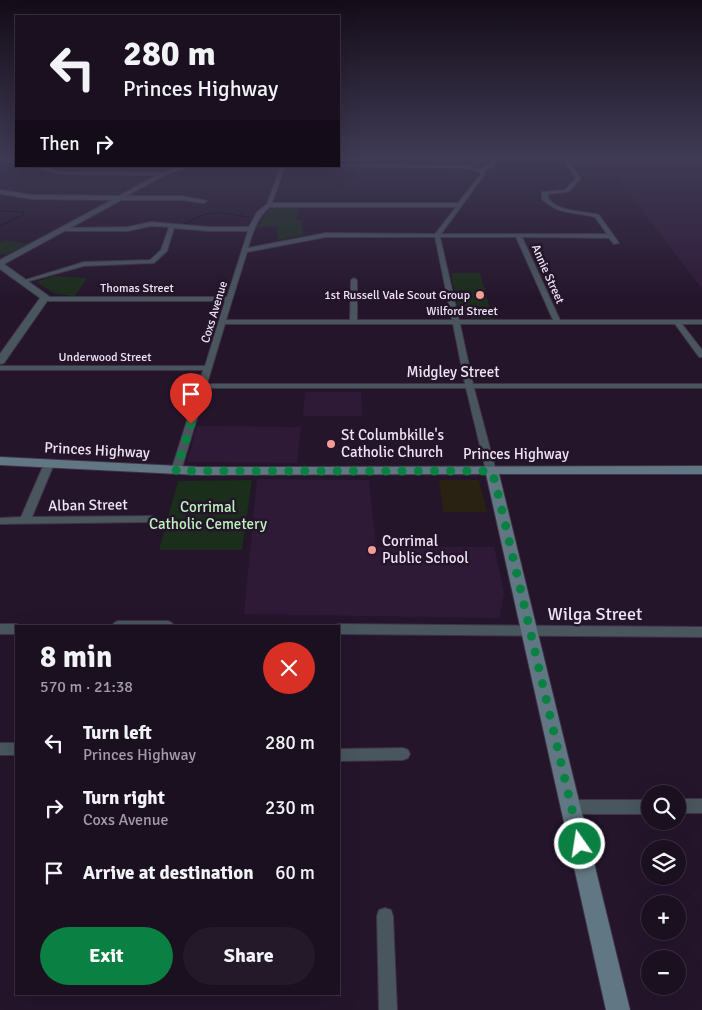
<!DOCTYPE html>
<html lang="en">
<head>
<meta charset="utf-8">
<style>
  :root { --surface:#1b1020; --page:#241929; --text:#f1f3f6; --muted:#a09da5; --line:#39303e; --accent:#0b8043 }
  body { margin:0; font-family:Signika,sans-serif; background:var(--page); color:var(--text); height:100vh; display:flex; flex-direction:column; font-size:19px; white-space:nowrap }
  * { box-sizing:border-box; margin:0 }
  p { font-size:16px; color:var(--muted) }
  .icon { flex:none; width:28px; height:28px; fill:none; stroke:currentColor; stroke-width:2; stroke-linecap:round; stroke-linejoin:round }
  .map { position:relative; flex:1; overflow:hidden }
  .sheet { position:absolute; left:15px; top:625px; width:325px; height:370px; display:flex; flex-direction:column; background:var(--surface); border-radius:0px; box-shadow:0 5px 20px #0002,0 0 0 1px var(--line) }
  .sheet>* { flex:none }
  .top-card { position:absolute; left:15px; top:15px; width:325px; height:152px; border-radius:0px; box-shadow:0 5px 20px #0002,0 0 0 1px var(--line); background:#1b1020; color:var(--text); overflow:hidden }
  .fabs { position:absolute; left:641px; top:785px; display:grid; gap:10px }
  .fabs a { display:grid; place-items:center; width:45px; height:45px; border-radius:50%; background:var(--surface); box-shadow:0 5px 20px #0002,0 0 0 1px var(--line); font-size:25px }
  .pin { position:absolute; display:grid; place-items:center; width:42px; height:42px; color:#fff; margin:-51px -21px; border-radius:50% 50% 50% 0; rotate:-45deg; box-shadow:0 0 5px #0007 }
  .pin .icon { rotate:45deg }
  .me { position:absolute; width:55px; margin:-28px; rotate:347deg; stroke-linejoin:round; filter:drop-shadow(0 0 4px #0008) }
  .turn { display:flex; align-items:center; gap:18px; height:105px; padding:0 25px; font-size:22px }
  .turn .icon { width:65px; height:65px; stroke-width:2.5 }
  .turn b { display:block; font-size:35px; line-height:42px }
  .then { display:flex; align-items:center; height:48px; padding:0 25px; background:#0003; gap:10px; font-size:19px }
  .round { display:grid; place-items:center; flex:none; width:52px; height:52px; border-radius:26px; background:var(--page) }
  .summary { display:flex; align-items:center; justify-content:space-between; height:85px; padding:0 25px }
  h1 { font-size:30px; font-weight:800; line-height:38px }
  .action { display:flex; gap:10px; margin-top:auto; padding:10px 25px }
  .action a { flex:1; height:58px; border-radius:30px; background:var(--accent); color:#fff; font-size:20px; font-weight:800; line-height:58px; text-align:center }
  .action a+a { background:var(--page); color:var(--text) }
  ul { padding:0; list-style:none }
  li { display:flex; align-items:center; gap:15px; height:65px; padding:0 25px }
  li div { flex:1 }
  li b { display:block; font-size:19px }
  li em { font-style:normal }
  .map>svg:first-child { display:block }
  .commercial { fill:#292212 }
  .built { fill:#2e1a37 }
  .green { fill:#1b2d1b }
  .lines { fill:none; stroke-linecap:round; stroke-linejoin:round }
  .stream { stroke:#000c0d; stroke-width:1 }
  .minor-casing { stroke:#403247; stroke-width:2 }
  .tertiary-casing { stroke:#403247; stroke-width:2 }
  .secondary-casing { stroke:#403247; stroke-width:2 }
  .minor { fill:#49565e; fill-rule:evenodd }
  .tertiary { fill:#49565e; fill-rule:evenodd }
  .secondary { fill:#617884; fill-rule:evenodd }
  .route { stroke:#0b8043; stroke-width:9; stroke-dasharray:0 16.2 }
  .poi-dot { fill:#f59c95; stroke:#24152b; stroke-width:2 }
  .labels { text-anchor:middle; stroke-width:5; stroke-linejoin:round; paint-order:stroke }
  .far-street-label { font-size:12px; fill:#eee4f4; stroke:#24152b }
  .far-poi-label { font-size:12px; fill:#eee4f4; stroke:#24152b; text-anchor:end }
  .street-label { font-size:15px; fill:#eee4f4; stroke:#24152b }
  .poi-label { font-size:15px; fill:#eee4f4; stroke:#24152b; text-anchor:start }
  .park-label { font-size:15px; fill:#bcf3bb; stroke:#24152b }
  .near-street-label { font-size:18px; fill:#eee4f4; stroke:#24152b }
</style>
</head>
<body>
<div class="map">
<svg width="702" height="1010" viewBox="0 0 702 1010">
  <rect width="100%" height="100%" fill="#24152b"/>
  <path class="commercial" d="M439,480H479L487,512H443Z"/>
  <path class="built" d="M567,157H702V289L616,176H583Z
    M305,392H361L362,416H303Z
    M197,426L301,427L297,463L187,462Z
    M257,479L369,480L376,547H494L504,592L500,618L244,614Z"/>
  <path class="green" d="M274,207H299L296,221L301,220L303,235L278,240L277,225L257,228L265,214Z
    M4,240L28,244L6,255L0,254V242Z
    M451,273H480L493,319L460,317Z
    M54,276L87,278L75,296L56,294L36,282Z
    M252,480L242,550H159L178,481Z"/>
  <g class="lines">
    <path class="stream" d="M0,211L24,212L23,215L0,226
      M184,224C213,208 219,213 249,217"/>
    <g class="minor-casing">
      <path id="minor" d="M493,157H497L493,167L483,171L485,174L441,234H607L595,217C575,212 558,215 542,199V192L565,190L576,178L561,157H565L581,178L568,192L547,194C550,212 585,211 599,215L619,243L614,244L609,238L522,237L560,320H702V324H682L702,350V357H699L675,324H460L473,384H702V388H474L496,471L491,474L486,471L466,388H206L181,471L176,474L171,471L203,370H0V366H205L225,301H44L41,299L44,297H227L248,231H209L174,228L167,251L154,263L84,266L22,283V281L84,262L150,260L161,250L169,227L151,226L128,231H64L62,230V228L128,227L151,222L209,227H249L257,212L267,204L281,166H285L272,203H458L481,174L478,171L462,168L337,166L339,165L462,166L480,169L489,166ZM270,207H456L435,234L326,233L248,248C253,232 257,217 270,207ZM326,237H435L452,320H357V280L354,278L351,280L350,320H226L247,252ZM440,237H516L553,320H459ZM225,324H453L465,384H207Z
        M0,158L16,162V164L0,160Z
        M29,166H38L61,172L163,173L183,166H190L165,175L126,196H182L207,201L204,203L182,200H121L118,198L119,196L157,175L61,174Z
        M49,461L54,464L32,517L152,516L157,519L152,522L0,524V518L21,517L44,464Z
        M118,621H168L172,623L174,626H112L114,623Z
        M0,624H16L21,626H16V634H0Z
        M339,624L702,627V637L339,634V626H334Z
        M0,743H16V755H0Z
        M403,748L408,750L410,754L408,758L403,760L339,761V749Z
        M678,799H702V813H678Z
        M571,800H650V814H571L566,812L564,807L566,802Z
        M385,908L391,910L393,916L397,1010H379L377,916L379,910Z"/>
    </g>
    <g class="tertiary-casing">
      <path id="tertiary" d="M0,190L32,195L121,196L125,198L4,264L50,297L4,363L0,364V354L40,298L0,269V260L112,200L32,199L0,194Z"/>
    </g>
    <g class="secondary-casing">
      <path id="secondary" d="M0,457L199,467L702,466V474H499L630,1010H606L486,474L199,475L0,465Z"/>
    </g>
    <use href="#minor" class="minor"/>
    <use href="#tertiary" class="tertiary"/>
    <use href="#secondary" class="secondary"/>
  </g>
  <linearGradient id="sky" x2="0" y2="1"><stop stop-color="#140c18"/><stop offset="0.53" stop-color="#3f3b55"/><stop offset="1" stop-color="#3f3b55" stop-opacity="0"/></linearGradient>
  <rect width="702" height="298" fill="url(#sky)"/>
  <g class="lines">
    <path class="route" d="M191,424L176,471H491L495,481L504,519L580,844"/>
  </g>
  <g class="poi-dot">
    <circle cx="480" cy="295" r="5"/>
    <circle cx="331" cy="444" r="5"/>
    <circle cx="372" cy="550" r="5"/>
  </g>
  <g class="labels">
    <g class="far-street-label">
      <text transform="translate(548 274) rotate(66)" y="4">Annie Street</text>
      <text x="137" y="292">Thomas Street</text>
      <text x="462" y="315">Wilford Street</text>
      <text transform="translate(214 312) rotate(-73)" y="4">Coxs Avenue</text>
      <text x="105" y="361">Underwood Street</text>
    </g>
    <g class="far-poi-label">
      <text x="470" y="299">1st Russell Vale Scout Group</text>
    </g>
    <g class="street-label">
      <text x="453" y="377">Midgley Street</text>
      <text transform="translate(97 450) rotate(3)" y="5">Princes Highway</text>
      <text x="516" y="459">Princes Highway</text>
      <text transform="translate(88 505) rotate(-1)" y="5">Alban Street</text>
    </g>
    <g class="poi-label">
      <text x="341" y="440">St Columbkille's<tspan x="341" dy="17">Catholic Church</tspan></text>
      <text x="382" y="546">Corrimal<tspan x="382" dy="17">Public School</tspan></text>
    </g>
    <g class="park-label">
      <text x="208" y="512">Corrimal<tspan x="208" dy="17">Catholic Cemetery</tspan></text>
    </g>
    <g class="near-street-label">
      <text x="595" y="620">Wilga Street</text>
    </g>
  </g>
</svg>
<div class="fabs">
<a><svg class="icon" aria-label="search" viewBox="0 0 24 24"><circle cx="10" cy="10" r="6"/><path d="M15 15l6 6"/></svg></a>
<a><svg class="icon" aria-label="layers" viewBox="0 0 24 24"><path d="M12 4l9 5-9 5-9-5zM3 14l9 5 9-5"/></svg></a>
<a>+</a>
<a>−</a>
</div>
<div class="pin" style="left:191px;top:424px;background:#d93025"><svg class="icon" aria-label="arrive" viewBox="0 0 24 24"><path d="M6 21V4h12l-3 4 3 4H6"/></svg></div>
<svg class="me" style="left:580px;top:844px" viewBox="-20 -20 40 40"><circle r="17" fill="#0b8043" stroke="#fff" stroke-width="3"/><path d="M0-11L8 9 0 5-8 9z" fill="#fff"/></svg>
<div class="top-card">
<div class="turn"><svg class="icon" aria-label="left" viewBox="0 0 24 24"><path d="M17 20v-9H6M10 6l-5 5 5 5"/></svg><div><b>280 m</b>Princes Highway</div></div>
<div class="then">Then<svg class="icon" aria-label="right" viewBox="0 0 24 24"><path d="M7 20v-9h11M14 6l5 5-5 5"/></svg></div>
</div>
<section class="sheet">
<div class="summary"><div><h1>8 min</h1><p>570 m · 21:38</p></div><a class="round" style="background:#d93025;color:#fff"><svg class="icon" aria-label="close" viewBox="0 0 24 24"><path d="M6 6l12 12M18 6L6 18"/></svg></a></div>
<ul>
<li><svg class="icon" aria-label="left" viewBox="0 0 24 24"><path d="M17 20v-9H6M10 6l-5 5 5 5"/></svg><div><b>Turn left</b><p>Princes Highway</p></div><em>280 m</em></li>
<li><svg class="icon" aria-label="right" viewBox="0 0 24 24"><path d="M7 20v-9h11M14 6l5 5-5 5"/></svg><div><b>Turn right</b><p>Coxs Avenue</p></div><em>230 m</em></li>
<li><svg class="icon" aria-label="arrive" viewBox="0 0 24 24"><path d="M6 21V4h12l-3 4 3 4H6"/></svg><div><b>Arrive at destination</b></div><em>60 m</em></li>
</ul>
<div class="action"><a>Exit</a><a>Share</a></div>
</section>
</div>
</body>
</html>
